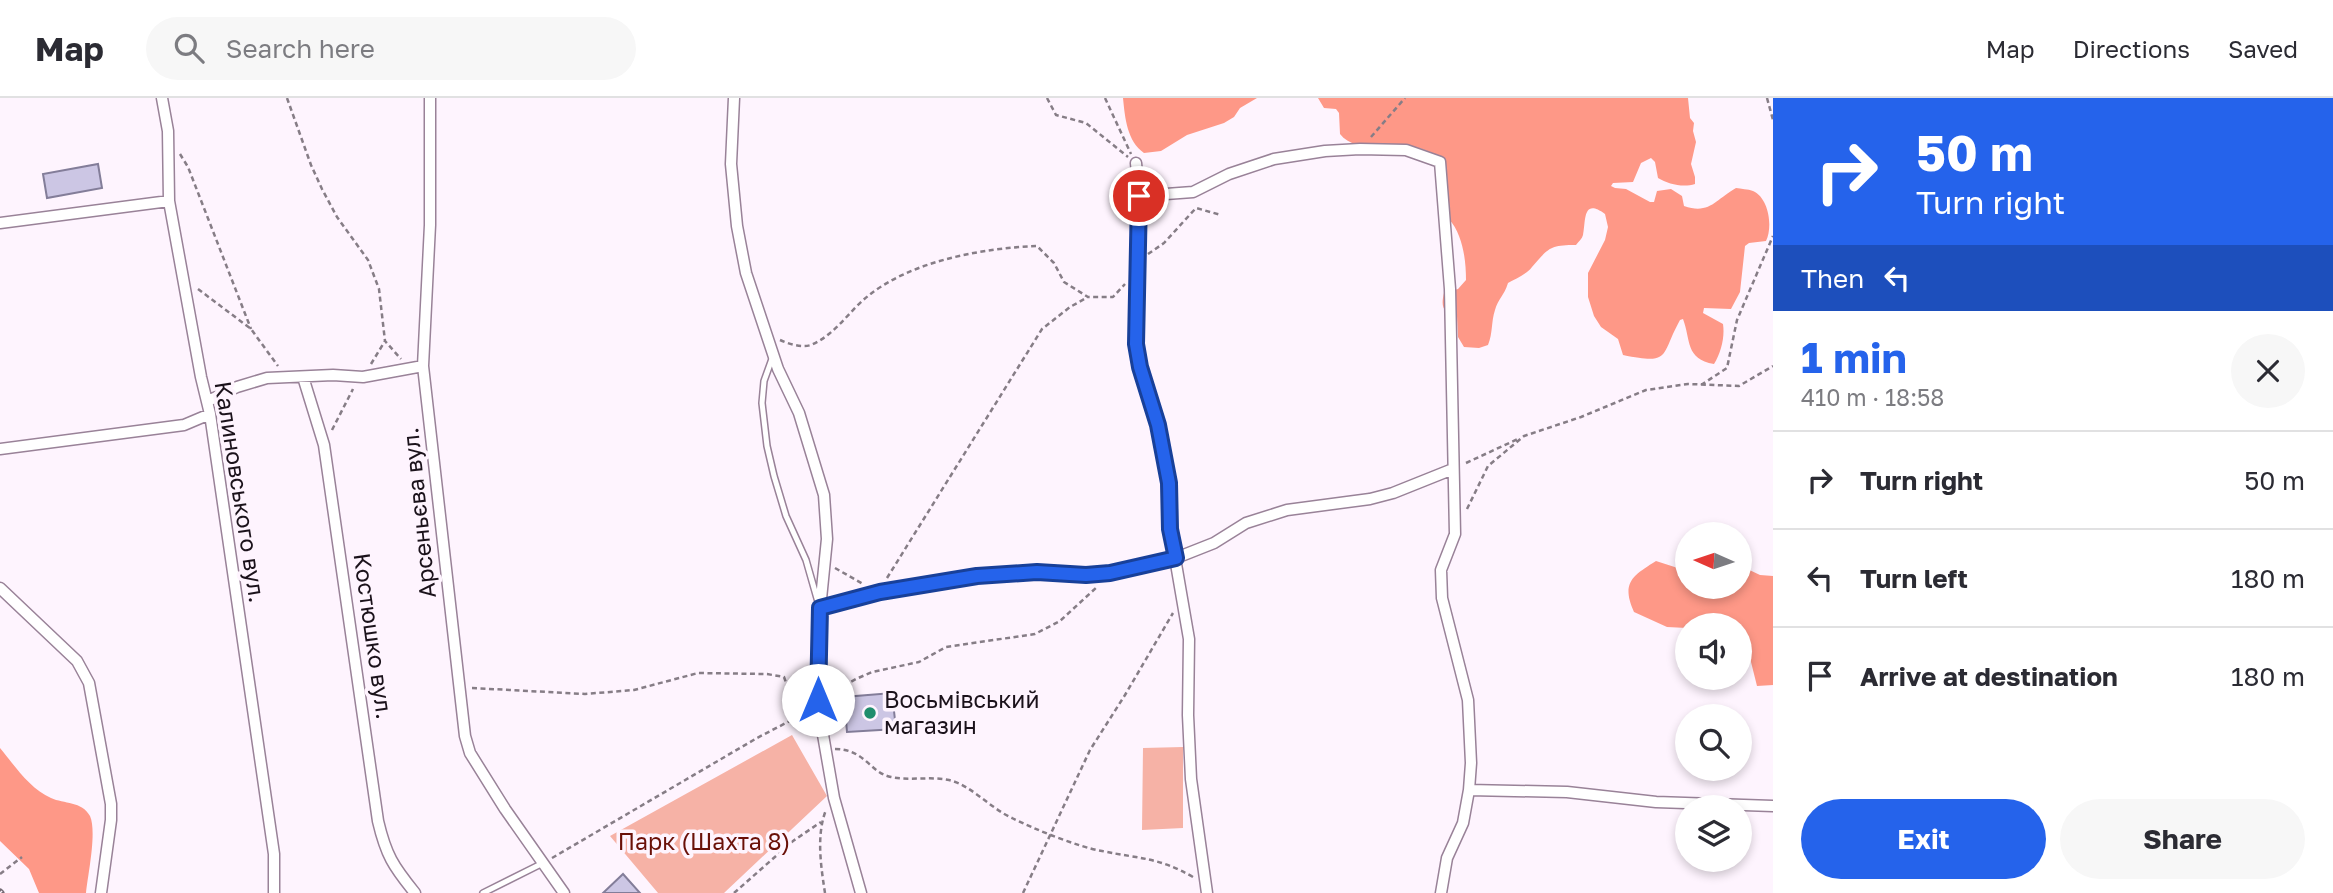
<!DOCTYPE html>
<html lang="en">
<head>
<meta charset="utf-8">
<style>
  :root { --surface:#fff; --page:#f7f7f7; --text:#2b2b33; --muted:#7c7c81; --line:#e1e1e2; --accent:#2563eb }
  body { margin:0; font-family:"Golos Text",sans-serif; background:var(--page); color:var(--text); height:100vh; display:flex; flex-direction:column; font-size:26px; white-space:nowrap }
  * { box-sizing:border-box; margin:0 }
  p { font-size:23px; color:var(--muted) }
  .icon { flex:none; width:38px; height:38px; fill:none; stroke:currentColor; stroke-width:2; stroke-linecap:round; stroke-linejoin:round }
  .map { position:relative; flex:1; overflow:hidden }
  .details { display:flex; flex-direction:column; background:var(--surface); width:560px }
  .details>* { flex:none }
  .guide { background:#2563eb; color:#fff; overflow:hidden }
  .needle { width:46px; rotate:273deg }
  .controls { position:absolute; left:1675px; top:424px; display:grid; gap:14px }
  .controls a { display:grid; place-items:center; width:77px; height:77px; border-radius:50%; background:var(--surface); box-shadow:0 4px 10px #0003; font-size:35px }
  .pin { position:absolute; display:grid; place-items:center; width:60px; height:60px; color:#fff; margin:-30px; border:4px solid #fff; border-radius:50%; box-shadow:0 2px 7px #0007 }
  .me { position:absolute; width:77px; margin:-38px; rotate:0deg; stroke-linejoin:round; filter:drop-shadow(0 0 5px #0008) }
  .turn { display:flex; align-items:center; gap:24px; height:147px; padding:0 28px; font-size:32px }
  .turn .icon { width:91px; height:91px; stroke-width:2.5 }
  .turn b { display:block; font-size:49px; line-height:60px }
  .then { display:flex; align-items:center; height:66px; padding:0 28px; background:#0003; gap:14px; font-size:26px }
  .round { display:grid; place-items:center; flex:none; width:74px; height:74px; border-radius:37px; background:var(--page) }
  .overview { display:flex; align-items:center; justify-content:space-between; height:119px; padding:0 28px }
  h1 { font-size:42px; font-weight:700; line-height:52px; color:var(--accent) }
  .button { display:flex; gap:14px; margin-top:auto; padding:14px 28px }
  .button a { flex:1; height:80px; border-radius:42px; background:var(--accent); color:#fff; font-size:28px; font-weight:700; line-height:80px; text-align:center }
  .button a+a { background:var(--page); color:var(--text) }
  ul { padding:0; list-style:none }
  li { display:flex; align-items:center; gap:21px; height:98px; padding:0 28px; border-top:2px solid var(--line) }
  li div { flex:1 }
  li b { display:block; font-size:26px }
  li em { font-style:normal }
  header { display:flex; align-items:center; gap:42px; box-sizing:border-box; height:98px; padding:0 35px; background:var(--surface); border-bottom:2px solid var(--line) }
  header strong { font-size:33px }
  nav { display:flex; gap:38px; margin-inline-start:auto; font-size:24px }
  .search { width:490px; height:63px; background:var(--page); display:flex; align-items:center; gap:18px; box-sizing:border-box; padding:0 24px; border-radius:38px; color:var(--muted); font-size:26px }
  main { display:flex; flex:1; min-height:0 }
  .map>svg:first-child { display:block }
  .green { fill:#f6b2a6 }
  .forest { fill:#fe9887 }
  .building { fill:#ccc6e4; stroke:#837d99; stroke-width:2 }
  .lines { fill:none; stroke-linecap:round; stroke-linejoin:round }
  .lane-casing { stroke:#998298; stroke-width:8 }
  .street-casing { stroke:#998298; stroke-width:13 }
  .path { stroke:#867d86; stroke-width:2.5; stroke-dasharray:5 3.5; stroke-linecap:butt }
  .lane { stroke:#fff; stroke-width:5 }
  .street { stroke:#fff; stroke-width:10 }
  .rail-casing { stroke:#756b75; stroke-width:7 }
  .rail { stroke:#fef4fe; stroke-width:4.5; stroke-dasharray:13; stroke-linecap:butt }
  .route-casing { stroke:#184099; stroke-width:18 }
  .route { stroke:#2563eb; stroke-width:12 }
  .poi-dot { fill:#1f8d6d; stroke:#fef4fe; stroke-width:2.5 }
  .labels { text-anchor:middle; stroke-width:7; stroke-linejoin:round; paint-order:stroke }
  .street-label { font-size:23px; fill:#1b121b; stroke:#fef4fe }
  .poi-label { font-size:23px; fill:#1b121b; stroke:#fef4fe; text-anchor:start }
  .park-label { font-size:23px; fill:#6a1008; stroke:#fef4fe }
</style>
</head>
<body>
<header>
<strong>Map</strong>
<div class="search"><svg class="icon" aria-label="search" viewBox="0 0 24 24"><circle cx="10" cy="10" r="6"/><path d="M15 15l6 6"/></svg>Search here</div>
<nav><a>Map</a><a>Directions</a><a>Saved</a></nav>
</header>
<main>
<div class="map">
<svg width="1773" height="795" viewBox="0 0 1773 795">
  <rect width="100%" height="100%" fill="#fef4fe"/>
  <path class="green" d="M792,637L827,698L724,795H658L610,738Z
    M1183,649V730L1142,732L1143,650Z"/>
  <path class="forest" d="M1123,0H1257L1240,10L1234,19L1224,25L1187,37L1161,53L1144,55C1127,43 1125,20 1123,0Z
    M1318,0H1688L1690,20L1694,25L1693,33L1696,44L1691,66L1695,79V86C1683,90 1668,86 1658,80L1655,64L1651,60L1641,65L1633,84L1613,85L1611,88L1615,90L1626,91L1650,104H1654L1657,93L1671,91L1682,98L1684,108C1710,117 1716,101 1736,90C1741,91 1748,91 1753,93C1769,100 1773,129 1766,143L1749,145L1745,148L1740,194L1731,211L1704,210L1703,215L1723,226C1725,239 1721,255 1714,266C1685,261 1691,242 1683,221L1680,222C1660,258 1672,267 1623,257L1618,241L1601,229L1594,218L1588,199V175L1605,142L1608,129L1605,116C1582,99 1586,124 1583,137C1582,141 1579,143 1576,147C1549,147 1549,150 1532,169C1527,176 1515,181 1508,185C1504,198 1498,201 1495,212C1491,224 1493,235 1488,247L1479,250L1464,249L1458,239L1457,218C1442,215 1441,208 1444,195L1458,191L1466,182C1466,162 1463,137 1449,121V109L1441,106L1440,60C1431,54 1420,49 1409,48C1387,47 1355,55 1340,36L1339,15L1336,11L1324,10Z
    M1656,463L1687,473V488H1740L1741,468L1760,477L1773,478V587L1757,588L1747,548L1740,535V527L1703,525L1687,527V530L1667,529L1634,514C1621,485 1632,478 1656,463Z
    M0,650C14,667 30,691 51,700C64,706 82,703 90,718C97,734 88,776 86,795H39L29,771L0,743Z"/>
  <path class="building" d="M98,66L102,90L47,100L43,76Z
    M892,595L896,631L847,634L844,599Z
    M623,776L640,795H603Z"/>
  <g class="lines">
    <g class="lane-casing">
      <path id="lane" d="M773,258L764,283L762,305L767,348L774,378L786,418L806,462L818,504
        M483,795L543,765"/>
    </g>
    <g class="street-casing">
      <path id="street" d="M162,0L168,33L169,103L201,279L210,316L274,756V795
        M430,0V127L423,268L465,638L470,655L505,711L564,795
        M734,0L731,66L737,128L746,175L778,271L799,315L824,397L827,441L819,521L818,608L834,700L861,795
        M1136,65L1139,98L1136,246L1140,269L1158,326L1169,385L1170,431L1189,541L1188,617L1191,681L1207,795
        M1139,98L1193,94L1229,76L1274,61L1325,53L1360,51L1406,52L1440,64L1450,191L1455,436L1441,472L1442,500L1468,602L1471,665L1469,692L1463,725L1447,760L1441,795
        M0,125L169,103
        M303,279L324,347L378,723C386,757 393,768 415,795
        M208,303L237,289L267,280L333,277L363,279L423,268
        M0,351L184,327L210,316
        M0,490L77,563L89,585L111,706V722L101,795
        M820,510L880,494L977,478L1037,474L1086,477L1110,475L1176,460L1214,445L1246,425L1287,412L1370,401L1393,395L1453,371
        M1469,692L1567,694L1656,704L1773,708"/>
    </g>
    <path class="path" d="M287,0L311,67L322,91L337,119L368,162L379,191L385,243L401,261
      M1047,0L1056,17L1086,25L1128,59
      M1105,0L1131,56
      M1767,0L1773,22
      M1371,39L1405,0
      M180,56L188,69L251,231
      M1148,156L1164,145L1196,110L1221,117
      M198,191L251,231L278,268
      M780,242C789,246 801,250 811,247C835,237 849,213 868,198C911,163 983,150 1037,148L1054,165L1064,184L1088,199H1113L1125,186
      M371,266L385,243
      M1701,287L1727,270L1737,222L1773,138
      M332,332L353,291
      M1466,365L1520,340
      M1467,411L1488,368L1524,338L1581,319L1646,292L1688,286L1739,288L1773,268
      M835,470L863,486
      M887,480L1042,231L1070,209L1088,199
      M472,590L585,596L634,592L698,575L767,576L784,579L798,619
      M829,596L856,581L872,574L919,564L946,549L1035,536L1060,523L1098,488
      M835,651C865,651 870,675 891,679C910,683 930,678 949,682C971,687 990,710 1012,720C1034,731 1078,749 1102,753C1140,761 1158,759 1193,779
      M552,760L757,640L807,614
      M0,776L22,759
      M734,795L793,743L821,724
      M825,795C821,769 816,737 826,712
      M1023,795L1090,652L1125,597L1173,515"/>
    <use href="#lane" class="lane"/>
    <use href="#street" class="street"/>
    <g class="rail-casing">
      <path id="rail" d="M0,794L1,795"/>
    </g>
    <use href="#rail" class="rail"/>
  </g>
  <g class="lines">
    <g class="route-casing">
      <path id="route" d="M818,602L820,510L880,494L977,478L1037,474L1086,477L1110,475L1176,460L1170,431L1169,385L1158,327L1140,269L1136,246L1139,98"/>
    </g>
    <use href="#route" class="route"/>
  </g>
  <circle class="poi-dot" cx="870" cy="615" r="7"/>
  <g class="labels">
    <g class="street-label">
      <text transform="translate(240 394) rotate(81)" y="8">Калиновського вул.</text>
      <text transform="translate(419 415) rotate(-96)" y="8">Арсеньєва вул.</text>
      <text transform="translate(373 538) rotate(82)" y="8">Костюшко вул.</text>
    </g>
    <g class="poi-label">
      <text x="884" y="610">Восьмівський<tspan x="884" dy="26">магазин</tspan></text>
    </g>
    <g class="park-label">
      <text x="704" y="752">Парк (Шахта 8)</text>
    </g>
  </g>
</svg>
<div class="controls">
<a><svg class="needle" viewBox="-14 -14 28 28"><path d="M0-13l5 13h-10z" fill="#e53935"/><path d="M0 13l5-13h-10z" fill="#7c7c81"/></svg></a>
<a><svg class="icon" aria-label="sound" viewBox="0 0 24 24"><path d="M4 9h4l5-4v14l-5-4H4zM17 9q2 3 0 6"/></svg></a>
<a><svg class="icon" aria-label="search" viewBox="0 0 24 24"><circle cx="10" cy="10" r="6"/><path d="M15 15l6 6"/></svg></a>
<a><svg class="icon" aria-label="layers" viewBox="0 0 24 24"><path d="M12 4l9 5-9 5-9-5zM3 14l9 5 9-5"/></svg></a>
</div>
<div class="pin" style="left:1139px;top:98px;background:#d93025"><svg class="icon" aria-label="arrive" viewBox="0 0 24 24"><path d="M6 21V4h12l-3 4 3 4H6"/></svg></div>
<svg class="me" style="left:818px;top:602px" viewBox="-20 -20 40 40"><circle r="19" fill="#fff"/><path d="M0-13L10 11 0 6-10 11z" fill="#2563eb"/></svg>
</div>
<section class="details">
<div class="guide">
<div class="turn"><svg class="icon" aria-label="right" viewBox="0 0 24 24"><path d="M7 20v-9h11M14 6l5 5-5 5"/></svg><div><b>50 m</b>Turn right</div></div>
<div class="then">Then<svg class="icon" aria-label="left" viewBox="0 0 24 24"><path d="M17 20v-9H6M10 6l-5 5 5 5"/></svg></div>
</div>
<div class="overview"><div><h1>1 min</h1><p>410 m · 18:58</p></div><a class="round"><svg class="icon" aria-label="close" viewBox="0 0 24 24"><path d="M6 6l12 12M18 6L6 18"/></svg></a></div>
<ul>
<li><svg class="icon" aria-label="right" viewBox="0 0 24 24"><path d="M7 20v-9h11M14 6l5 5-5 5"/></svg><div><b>Turn right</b></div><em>50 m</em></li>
<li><svg class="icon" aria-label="left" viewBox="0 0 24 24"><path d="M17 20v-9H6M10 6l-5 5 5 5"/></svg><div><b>Turn left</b></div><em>180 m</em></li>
<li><svg class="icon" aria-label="arrive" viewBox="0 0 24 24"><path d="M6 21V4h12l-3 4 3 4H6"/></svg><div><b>Arrive at destination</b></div><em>180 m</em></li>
</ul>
<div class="button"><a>Exit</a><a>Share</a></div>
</section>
</main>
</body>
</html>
